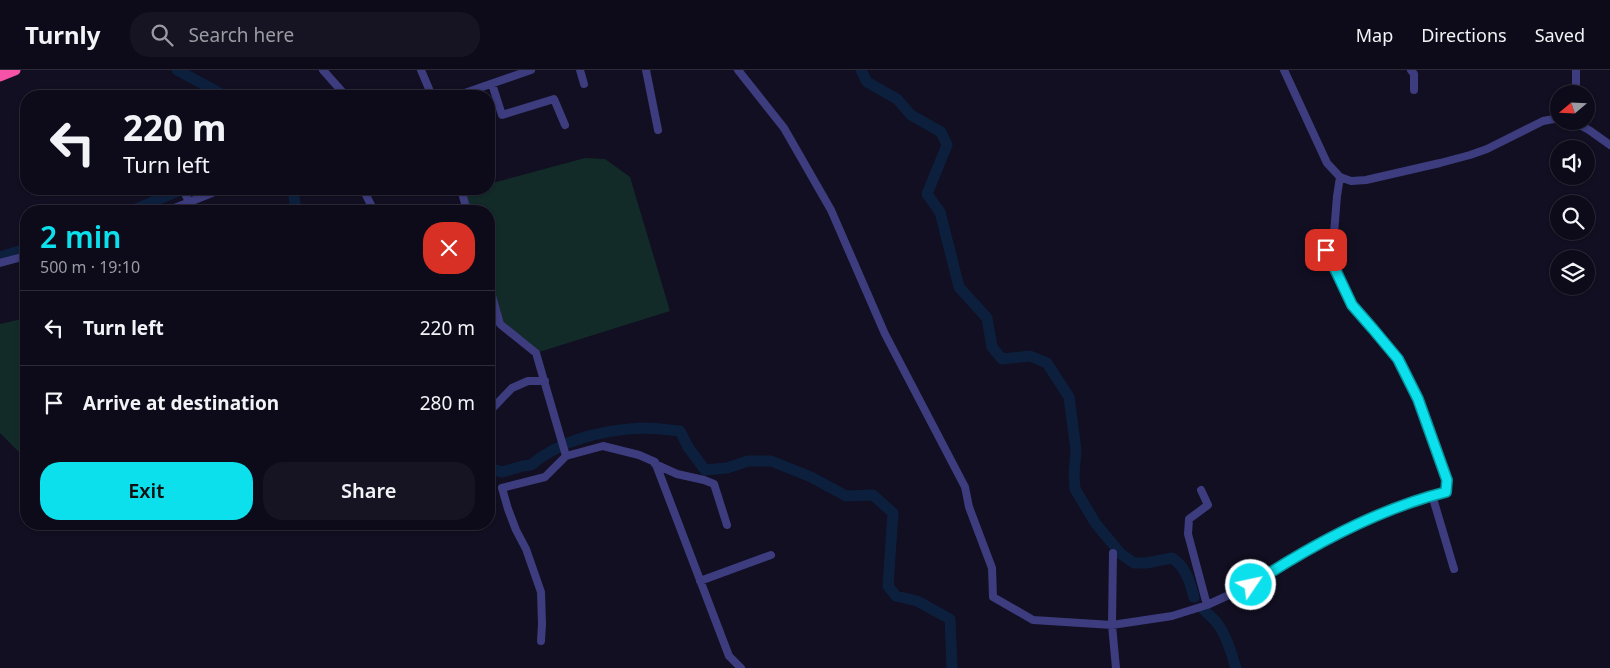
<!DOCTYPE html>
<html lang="en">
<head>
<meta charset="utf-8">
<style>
  :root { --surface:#0d0b19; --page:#161422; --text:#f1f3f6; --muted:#9a9ba2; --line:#2d2b38; --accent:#0ce0ed }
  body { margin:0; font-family:"Noto Sans",sans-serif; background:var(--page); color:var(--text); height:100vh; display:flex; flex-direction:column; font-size:19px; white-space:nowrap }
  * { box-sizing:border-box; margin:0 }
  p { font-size:16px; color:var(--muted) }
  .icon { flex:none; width:28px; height:28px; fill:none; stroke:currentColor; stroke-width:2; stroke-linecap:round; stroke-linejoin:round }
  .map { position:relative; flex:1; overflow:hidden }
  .panel { position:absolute; left:20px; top:135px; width:475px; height:325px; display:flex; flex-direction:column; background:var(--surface); border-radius:20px; box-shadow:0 1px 4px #0004,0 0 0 1px var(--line) }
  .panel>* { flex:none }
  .banner { position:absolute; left:20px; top:20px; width:475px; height:105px; border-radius:20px; box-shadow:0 1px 4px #0004,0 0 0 1px var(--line); background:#0d0b19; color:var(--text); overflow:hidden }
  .needle { width:32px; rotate:251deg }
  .tools { position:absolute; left:1550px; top:15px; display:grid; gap:10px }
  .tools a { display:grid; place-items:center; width:45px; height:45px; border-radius:50%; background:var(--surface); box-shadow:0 1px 4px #0004,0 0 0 1px var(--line); font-size:25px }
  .pin { position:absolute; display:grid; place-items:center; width:42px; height:42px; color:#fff; margin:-21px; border-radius:10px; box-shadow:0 2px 8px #0006 }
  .me { position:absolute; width:55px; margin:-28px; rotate:56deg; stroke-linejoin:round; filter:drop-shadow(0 0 4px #0008) }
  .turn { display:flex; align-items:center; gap:18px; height:105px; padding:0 20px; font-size:22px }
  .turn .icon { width:65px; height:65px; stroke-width:2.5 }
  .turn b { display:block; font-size:35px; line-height:42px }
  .round { display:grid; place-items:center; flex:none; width:52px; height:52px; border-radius:20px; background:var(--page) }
  .headline { display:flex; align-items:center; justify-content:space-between; height:85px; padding:0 20px }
  h1 { font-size:30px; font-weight:600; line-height:38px; color:var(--accent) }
  .action { display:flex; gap:10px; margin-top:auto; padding:10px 20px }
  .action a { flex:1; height:58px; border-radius:20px; background:var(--accent); color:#111; font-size:20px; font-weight:600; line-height:58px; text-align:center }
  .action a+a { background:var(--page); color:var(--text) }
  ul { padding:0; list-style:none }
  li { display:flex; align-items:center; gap:15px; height:75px; padding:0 20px; border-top:1px solid var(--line) }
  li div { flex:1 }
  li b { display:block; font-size:19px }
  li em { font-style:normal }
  header { display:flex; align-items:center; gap:30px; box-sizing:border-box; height:70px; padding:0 25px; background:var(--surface); border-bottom:1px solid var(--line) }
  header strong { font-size:24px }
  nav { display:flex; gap:28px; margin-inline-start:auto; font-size:18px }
  .search { width:350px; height:45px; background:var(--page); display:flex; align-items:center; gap:12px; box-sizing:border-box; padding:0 18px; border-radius:20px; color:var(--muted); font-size:19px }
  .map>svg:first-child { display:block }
  .green { fill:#122b29 }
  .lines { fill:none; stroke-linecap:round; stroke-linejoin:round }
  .river { stroke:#0c203d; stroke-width:11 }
  .minor { stroke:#3c3c7e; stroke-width:8 }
  .highway { stroke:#f653a8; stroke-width:11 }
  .route-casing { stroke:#08929a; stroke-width:12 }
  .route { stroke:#0ce0ed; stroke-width:9 }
</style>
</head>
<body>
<header>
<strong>Turnly</strong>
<div class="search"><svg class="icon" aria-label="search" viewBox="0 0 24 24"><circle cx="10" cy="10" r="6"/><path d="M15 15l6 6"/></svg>Search here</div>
<nav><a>Map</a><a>Directions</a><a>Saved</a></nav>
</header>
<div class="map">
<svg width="1610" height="598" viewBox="0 0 1610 598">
  <rect width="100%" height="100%" fill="#110f21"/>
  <path class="green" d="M585,88L605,89L630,107L670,241L536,283L500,254L489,215V141H467L461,122L473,119H489V114Z
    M26,248V388L17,380L0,363V254Z"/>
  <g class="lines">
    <path class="river" d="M177,0L225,26
      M861,0L867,12L897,29L911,45L941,62L947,75L927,124L940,142L959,217L987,248L992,277L1002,289L1030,286L1047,293L1069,327L1076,380L1074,404L1075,419L1096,454L1121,484L1134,493H1146L1172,488C1186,497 1190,512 1194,527
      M293,119L296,141
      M131,141L183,119
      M0,187L26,179
      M489,398L502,402L523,396L531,395C562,369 603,360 642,358C655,358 668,360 680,361L688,377L705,400L727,398L748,391H771L811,407L846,426L873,425L893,443L888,516L896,526L917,531L950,549L952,598
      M1203,538C1206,544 1213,547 1217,553C1227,566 1231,583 1236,598"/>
    <path class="minor" d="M323,0L346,26
      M421,0L432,26
      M580,0L584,14
      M646,0L658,60
      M738,0L784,58L831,140L885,264L965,417L969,437L992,498L993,527L1033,550L1112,555L1172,546L1207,535L1251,515L1284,493L1365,451L1425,427L1446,422L1447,410L1418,329L1397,289L1373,259L1351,235L1326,180L1333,176L1337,126L1340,107
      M1284,0L1327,93L1340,107L1351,111L1366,110L1440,93L1470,85L1487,79L1543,51L1559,48
      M1411,0L1414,4V20
      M492,14L502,45L554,29L565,55
      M1576,24V0
      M456,26L531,0
      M1572,51L1589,60L1610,75
      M167,119L168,121L175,119
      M183,119L189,132
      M363,119L374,141
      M461,119L467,141
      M167,141L222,119
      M0,193L26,186
      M489,215L500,254L536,283L566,386L545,407L502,418L508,439L516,460L526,479L541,522L542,554L541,571
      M489,342L512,318L528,311H545
      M566,386L603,376L639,385L655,392L729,586L741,598
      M655,394L677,404L704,410L714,414L727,455
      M1201,420L1208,435L1189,449L1188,464L1207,535
      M1432,425L1454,499
      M1113,483L1112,555L1116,598
      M700,511L771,485"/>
    <path class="highway" d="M0,6L15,0"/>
  </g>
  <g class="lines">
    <g class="route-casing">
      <path id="route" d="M1251,515C1310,476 1377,439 1446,422L1447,410L1418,329L1398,289L1373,259L1352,235L1326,180"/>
    </g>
    <use href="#route" class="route"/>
  </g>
</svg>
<div class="tools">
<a><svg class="needle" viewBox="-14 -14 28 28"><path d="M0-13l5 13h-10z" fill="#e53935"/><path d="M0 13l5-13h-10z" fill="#9a9ba2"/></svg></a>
<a><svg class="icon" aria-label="sound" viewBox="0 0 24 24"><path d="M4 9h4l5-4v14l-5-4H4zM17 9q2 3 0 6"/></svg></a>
<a><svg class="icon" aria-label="search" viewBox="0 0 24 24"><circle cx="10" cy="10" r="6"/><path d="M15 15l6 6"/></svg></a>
<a><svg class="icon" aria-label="layers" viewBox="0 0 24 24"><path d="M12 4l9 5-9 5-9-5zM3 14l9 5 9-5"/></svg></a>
</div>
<div class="pin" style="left:1326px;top:180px;background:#d93025"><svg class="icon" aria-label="arrive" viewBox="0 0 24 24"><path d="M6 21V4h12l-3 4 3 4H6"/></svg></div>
<svg class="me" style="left:1251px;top:515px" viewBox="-20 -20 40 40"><circle r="17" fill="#0ce0ed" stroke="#fff" stroke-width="3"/><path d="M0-11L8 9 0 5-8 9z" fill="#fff"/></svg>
<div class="banner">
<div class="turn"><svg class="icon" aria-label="left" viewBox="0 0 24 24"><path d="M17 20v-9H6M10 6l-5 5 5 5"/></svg><div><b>220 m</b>Turn left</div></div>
</div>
<section class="panel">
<div class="headline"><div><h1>2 min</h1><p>500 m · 19:10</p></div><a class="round" style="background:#d93025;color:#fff"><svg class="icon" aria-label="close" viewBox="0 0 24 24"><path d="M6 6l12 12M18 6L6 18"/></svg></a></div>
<ul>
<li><svg class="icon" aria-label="left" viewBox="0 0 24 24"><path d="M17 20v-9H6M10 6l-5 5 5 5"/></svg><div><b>Turn left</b></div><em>220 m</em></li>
<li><svg class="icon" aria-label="arrive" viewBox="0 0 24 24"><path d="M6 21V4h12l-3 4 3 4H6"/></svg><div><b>Arrive at destination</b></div><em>280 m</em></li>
</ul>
<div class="action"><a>Exit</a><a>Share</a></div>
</section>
</div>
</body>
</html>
